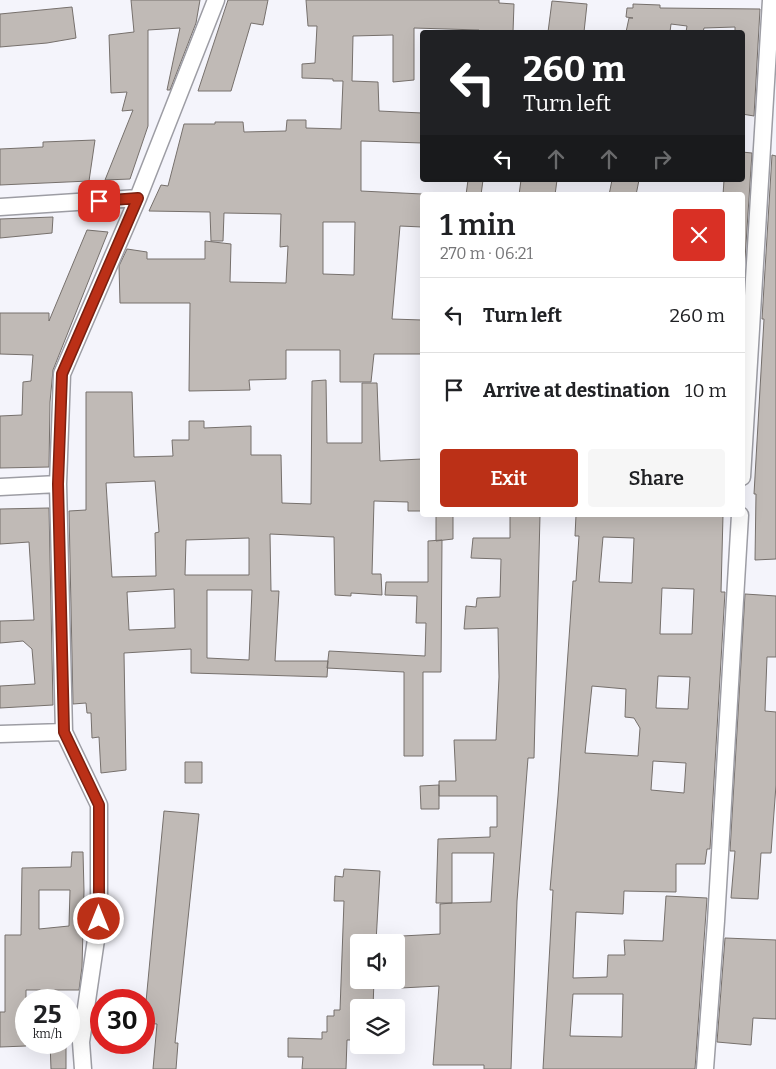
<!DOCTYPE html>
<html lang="en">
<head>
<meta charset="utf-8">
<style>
  :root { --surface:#fff; --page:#f6f6f6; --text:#202124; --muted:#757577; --line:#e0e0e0; --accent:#bb3017 }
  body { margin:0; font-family:Bitter,serif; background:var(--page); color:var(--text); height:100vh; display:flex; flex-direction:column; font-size:19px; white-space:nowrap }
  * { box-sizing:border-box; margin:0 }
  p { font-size:16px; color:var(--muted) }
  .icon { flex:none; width:28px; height:28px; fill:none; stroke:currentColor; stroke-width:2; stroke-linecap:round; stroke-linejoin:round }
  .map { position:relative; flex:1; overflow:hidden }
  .details { position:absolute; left:420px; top:192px; width:325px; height:325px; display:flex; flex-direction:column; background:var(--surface); border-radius:5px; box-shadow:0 5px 20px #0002 }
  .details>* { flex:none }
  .top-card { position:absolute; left:420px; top:30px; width:325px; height:152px; border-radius:5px; box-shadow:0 5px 20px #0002; background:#202124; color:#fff; overflow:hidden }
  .fabs { position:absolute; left:350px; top:934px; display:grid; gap:10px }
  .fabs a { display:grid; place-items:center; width:55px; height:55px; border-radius:5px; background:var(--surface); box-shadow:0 5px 20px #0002; font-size:25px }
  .speed { position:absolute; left:15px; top:989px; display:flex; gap:10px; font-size:25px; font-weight:700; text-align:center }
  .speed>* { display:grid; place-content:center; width:65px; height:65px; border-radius:50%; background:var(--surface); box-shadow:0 5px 20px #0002; line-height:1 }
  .speed small { font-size:12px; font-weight:400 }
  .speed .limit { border:8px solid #d22; background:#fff; color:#111 }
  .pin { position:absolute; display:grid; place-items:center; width:42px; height:42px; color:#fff; margin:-21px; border-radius:10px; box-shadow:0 2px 8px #0006 }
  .me { position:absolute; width:55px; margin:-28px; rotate:0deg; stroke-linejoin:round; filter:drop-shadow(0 0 4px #0008) }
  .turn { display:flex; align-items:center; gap:18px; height:105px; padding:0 20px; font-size:22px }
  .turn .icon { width:65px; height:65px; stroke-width:2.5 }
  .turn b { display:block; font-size:35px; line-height:42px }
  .lanes { display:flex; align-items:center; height:48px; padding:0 20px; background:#0003; justify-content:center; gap:25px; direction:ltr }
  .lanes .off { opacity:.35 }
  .round { display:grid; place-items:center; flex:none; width:52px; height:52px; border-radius:5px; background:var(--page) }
  .overview { display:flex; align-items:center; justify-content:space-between; height:85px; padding:0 20px }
  h1 { font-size:30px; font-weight:600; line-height:38px }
  .button { display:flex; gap:10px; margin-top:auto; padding:10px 20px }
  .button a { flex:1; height:58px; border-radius:5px; background:var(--accent); color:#fff; font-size:20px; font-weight:600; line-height:58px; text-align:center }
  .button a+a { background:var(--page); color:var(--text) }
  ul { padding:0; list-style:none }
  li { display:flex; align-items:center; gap:15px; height:75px; padding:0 20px; border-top:1px solid var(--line) }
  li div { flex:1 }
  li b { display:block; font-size:19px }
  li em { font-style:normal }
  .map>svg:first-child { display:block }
  .building { fill:#c0bab6; stroke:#76706c; fill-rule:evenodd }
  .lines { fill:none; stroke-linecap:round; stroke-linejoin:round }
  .minor-casing { stroke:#9d9da4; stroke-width:19 }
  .minor { stroke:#fff; stroke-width:16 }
  .route-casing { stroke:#7a1f0f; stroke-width:12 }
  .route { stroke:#bb3017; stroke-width:9 }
</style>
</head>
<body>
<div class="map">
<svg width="776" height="1069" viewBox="0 0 776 1069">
  <rect width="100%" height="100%" fill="#f4f4fb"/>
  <path class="building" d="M131,0H200L196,23L170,90H167L180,28L148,30V126L130,179L105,180L133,110L122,111L127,92L111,93L109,35L134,32Z
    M228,0H268L263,25L251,23L231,91H198Z
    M306,0H499V3L514,4L513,32H479V30L414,28V80L393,82V35L353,36L352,81L378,82L379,111L422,113V143L361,141V191L422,194V227L400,226L392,319L422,320V354H374L371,382H340V350H286V379L249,380L250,390L189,391L190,303H120L119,266L127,249L147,252V259H205V241L231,244L230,282L286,283L288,246L280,247L281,214L224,213L223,241H211L210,212L149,211L161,185L168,186L184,124H215V122H243L244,132L286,131L287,120H306V128L341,129L343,81H333V79L302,78V64L315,63L317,26H308ZM323,222H355L354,275L323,274Z
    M552,1L587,4L584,32H548Z
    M633,4L660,5V8L760,9L754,116L742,114V32H735V27L704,28L703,32H686L687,26L671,24L670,32H626L629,18H633L626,17L627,8H633Z
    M72,7L76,38L47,43L0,47V14Z
    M95,140L89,181L0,185V149L43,147V142Z
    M742,152L752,153L742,304V195H723L724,180H742Z
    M772,155L776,156V559L755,560L756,494H754L764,319H762Z
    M468,180H483L481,195H466Z
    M521,180H557L555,195H519Z
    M612,180H639L636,195H609Z
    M53,217L52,233L0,238V219Z
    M87,230L108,232L53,370L50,402L49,467L0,468V416L22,415L23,382L31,381L33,355L0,354V313H49V321Z
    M326,380L327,443H362V383H377L380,461L422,459V511H408V502L374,501L372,574H381L382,595L351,593V596L335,595L334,537L270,534L271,591H279L275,661H328L327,677L191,673V649L124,653L126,770L101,773L99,737L92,738L91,713H87L86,703L73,704L69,511L86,510V392H132L134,457L173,456L172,440H189V421H204V428L251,426V455H281L282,503L311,504L312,381ZM155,481L159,532L155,533L156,576L112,577L106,483ZM249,538V575H185L186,540ZM174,589L175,628L129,630L127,592ZM207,590H252L249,660L207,658Z
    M49,508L53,705L0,708V686L35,684L32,649L23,641L0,643V621L34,620L29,542L0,544V509Z
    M436,515H453V539L436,541Z
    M510,515H540L534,758H528L517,901L511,1069H484V1065H433L439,986L401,988L402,936L440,934V904L452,903H436L438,839L490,837V827H497V796H439V781H456L454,740H496L499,677L498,628L464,629L466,606L476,607L477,598L500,597L501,559L471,558L473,538H510ZM452,853H494L491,902L452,903Z
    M576,515H723L721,592H725L710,849H707L705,864H676V892L624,891L623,914L576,912L573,978L607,977L608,955H625L624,940L663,941L666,896L707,898L695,1069H543L553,890H550L558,796L573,581H576L579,536H575ZM603,537L634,538L632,583L599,582ZM662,588L694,589L692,634H660ZM658,676L690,677L688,709L656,708ZM592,686L626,689L625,717L634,718L640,728L638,756L585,753ZM653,761L686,763L684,793L651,790ZM573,994H623L622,1037L570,1036Z
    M442,540L441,672H423V756H404V672L327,668L329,651L425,656L426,623H416L417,596L385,595L386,582H428V541Z
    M745,594L776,596V657H767L765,711L776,712V785L771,853H761L758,899L731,898L735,851H730Z
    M185,762H202V783H185Z
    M439,785V809H421L420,786Z
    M164,811L199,814L175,1043H178L176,1069H153L157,1024L144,1023Z
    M72,852H83L84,891L82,967L79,990H26V1046L0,1047V1012H5V935H21L22,868L71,867ZM39,890H70L69,926L39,929Z
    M344,869L380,871L376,942H359V980H374L373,1008H359V1040H347L346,1069H302L303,1057H288V1038L322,1039V1032H327V1016H334V1010H340L344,901H334L335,876L343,877Z
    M725,938L776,940V1019L753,1018L751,1045L717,1042Z
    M50,1042H66V1069H51Z"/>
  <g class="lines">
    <g class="minor-casing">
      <path id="minor" d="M0,207L138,198
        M742,477L771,0
        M0,487L58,484
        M0,734L64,732
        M83,1069L81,1042L99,919V805L64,732L58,484L62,374L138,198L216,0
        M705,1069L716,921L740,515"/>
    </g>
    <use href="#minor" class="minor"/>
  </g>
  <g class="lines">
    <g class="route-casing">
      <path id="route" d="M99,201L138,198L62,374L58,484L64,732L99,805V919"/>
    </g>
    <use href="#route" class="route"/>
  </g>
</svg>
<div class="fabs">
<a><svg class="icon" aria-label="sound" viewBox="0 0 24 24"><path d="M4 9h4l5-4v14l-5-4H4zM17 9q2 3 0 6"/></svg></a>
<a><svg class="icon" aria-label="layers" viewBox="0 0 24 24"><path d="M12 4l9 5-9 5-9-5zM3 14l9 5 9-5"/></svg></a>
</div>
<div class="speed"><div>25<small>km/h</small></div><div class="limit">30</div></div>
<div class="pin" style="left:99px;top:201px;background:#d93025"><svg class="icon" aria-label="arrive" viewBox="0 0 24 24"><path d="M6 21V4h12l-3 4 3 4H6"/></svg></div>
<svg class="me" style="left:99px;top:919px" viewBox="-20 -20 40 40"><circle r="17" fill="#bb3017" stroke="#fff" stroke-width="3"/><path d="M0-11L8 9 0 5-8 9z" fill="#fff"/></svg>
<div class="top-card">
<div class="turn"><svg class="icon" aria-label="left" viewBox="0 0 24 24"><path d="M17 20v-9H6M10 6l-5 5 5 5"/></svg><div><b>260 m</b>Turn left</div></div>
<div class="lanes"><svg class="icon" aria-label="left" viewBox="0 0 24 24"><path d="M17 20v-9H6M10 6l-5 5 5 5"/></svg><svg class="icon off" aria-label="ahead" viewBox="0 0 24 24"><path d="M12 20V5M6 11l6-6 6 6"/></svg><svg class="icon off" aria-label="ahead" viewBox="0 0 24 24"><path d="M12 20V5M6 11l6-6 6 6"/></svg><svg class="icon off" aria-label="right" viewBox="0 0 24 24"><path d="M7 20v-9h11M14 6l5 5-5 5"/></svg></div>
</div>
<section class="details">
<div class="overview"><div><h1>1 min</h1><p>270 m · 06:21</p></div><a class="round" style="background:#d93025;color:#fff"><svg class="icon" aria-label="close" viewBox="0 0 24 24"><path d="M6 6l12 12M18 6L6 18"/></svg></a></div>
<ul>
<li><svg class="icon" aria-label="left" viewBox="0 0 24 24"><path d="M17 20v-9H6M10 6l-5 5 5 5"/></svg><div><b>Turn left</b></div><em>260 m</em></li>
<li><svg class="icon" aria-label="arrive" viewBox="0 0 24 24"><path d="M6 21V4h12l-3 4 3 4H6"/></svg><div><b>Arrive at destination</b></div><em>10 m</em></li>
</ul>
<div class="button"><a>Exit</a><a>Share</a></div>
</section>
</div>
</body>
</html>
